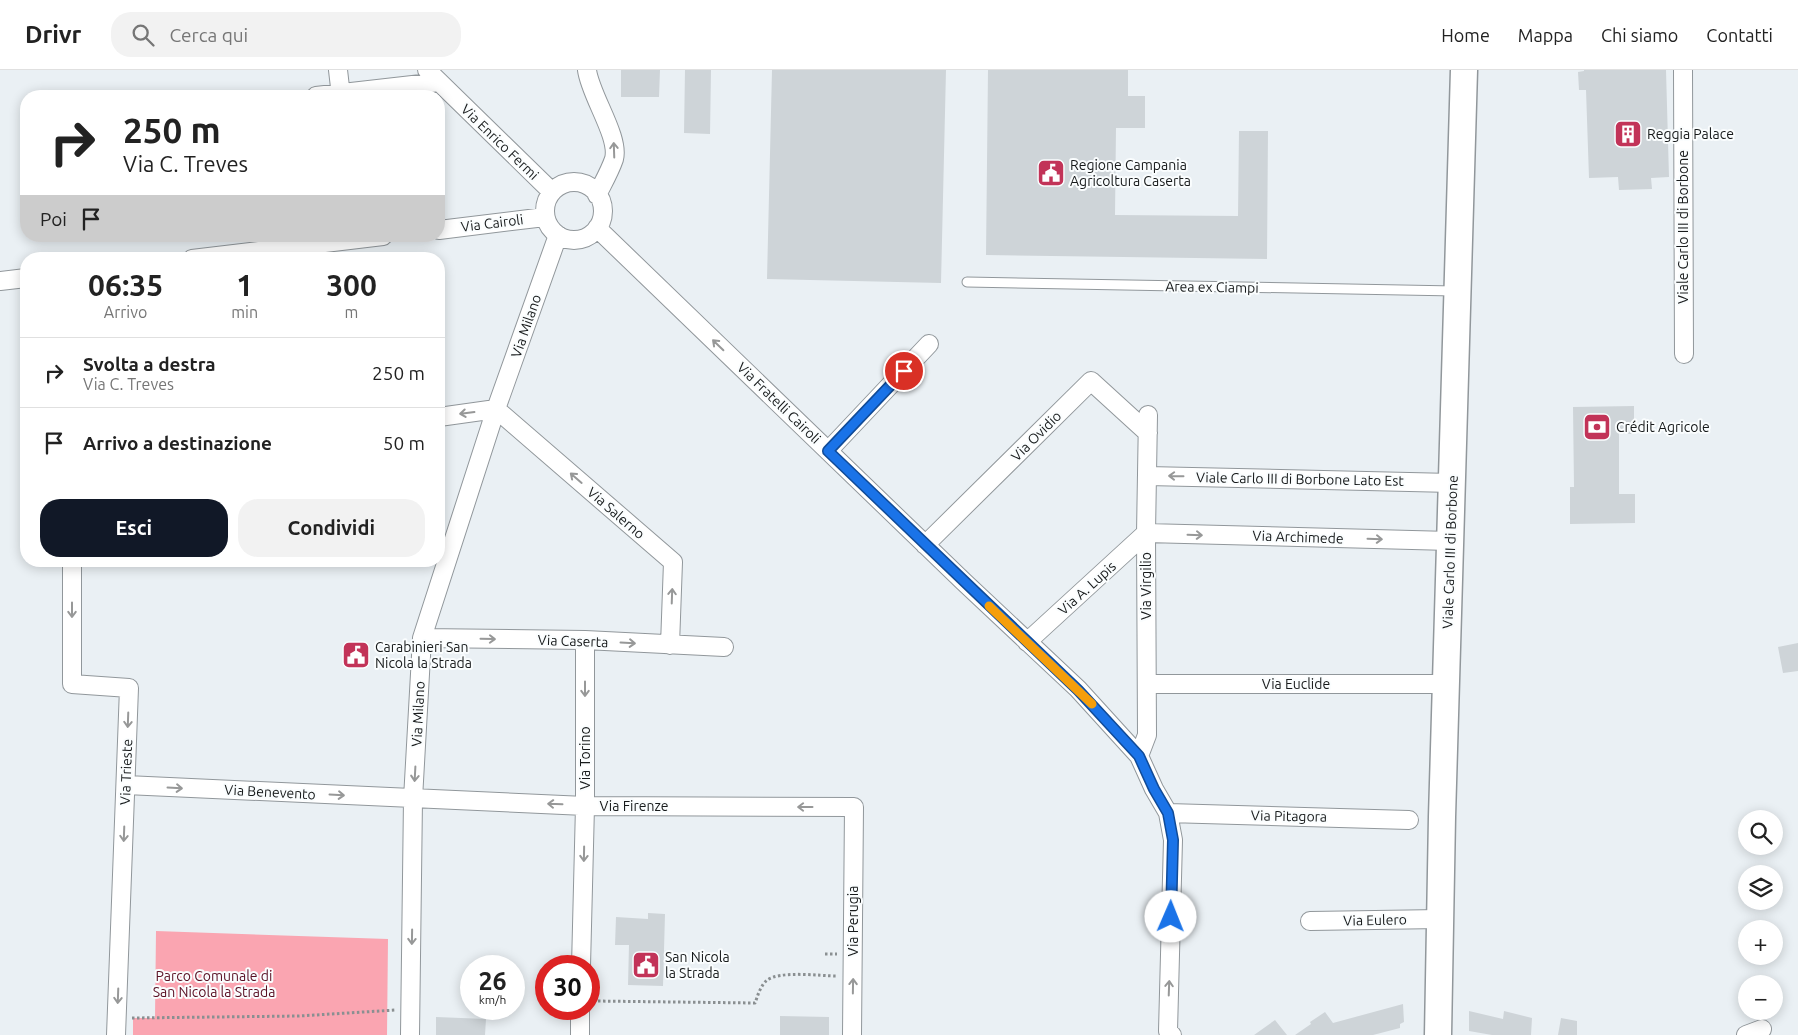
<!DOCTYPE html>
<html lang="it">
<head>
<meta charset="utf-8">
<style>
  :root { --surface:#fff; --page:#f2f2f2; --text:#222; --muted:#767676; --line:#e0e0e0; --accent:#111827 }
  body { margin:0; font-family:Ubuntu,sans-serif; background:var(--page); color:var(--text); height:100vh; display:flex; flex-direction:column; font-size:19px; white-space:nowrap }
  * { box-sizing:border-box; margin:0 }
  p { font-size:16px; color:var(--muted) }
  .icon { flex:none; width:28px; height:28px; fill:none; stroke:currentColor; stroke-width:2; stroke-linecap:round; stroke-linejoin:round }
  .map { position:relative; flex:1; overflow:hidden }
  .panel { position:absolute; left:20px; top:182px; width:425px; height:315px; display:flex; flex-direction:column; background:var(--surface); border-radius:20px; box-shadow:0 2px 12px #0003 }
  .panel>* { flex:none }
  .hud { position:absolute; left:20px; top:20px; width:425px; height:152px; border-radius:20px; box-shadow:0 2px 12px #0003; background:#fff; color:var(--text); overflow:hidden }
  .buttons { position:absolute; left:1738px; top:740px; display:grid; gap:10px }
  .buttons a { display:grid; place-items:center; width:45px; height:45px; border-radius:50%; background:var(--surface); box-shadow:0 2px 12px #0003; font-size:25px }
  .speed { position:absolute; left:460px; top:885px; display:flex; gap:10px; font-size:25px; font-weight:700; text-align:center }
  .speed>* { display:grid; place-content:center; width:65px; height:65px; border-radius:50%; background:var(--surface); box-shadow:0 2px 12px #0003; line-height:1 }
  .speed small { font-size:12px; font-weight:400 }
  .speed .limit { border:8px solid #d22; background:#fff; color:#111 }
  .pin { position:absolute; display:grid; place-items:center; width:42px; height:42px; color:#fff; margin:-21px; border:2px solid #fff; border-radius:50%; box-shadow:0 1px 5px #0007 }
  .me { position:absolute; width:55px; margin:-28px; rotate:1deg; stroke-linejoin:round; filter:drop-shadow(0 0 4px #0008) }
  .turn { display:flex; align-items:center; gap:18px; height:105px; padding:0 20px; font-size:22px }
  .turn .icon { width:65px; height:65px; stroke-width:2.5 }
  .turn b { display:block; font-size:35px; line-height:42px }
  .then { display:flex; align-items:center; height:48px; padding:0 20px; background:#0003; gap:10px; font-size:19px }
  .eta { display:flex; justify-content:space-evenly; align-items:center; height:85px; text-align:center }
  .eta b { font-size:30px; font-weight:700; line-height:35px }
  .action { display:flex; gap:10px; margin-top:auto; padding:10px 20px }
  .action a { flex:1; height:58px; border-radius:20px; background:var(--accent); color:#fff; font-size:20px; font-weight:700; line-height:58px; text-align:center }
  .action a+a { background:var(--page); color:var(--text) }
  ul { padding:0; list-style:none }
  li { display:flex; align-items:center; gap:15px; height:70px; padding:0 20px; border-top:1px solid var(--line) }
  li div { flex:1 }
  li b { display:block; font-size:19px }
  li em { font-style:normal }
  header { display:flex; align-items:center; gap:30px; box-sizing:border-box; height:70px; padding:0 25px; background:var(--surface); border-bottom:1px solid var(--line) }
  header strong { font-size:24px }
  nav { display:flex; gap:28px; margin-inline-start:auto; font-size:18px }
  .search { width:350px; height:45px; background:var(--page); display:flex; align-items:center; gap:12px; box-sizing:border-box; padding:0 18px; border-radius:20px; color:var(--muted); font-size:19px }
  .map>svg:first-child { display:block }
  .green { fill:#faa5b1 }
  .building { fill:#ced4d8 }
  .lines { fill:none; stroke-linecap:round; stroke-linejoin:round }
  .lane-casing { stroke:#91979b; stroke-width:11 }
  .street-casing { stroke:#91979b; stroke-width:20 }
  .secondary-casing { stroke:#91979b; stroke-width:29 }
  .path { stroke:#8a8f91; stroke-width:3; stroke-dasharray:2.5 2.5; stroke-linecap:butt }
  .lane { stroke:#fff; stroke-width:9 }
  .street { stroke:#fff; stroke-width:18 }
  .secondary { stroke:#fff; stroke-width:26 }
  .oneway { stroke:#979898 }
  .route-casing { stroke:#114b97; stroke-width:12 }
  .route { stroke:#1a73e8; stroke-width:9 }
  .slow { stroke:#f59e0b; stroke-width:9 }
  .labels { text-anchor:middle; stroke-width:4; stroke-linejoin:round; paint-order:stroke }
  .poi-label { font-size:14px; fill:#171a1b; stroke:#fafdfe; text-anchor:start }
  .street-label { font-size:14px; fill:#171a1b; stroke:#fafdfe }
  .park-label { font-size:14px; fill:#590f23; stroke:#fafdfe }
</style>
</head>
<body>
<header>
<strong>Drivr</strong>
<div class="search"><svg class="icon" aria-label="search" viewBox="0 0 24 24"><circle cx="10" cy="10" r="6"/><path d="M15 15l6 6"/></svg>Cerca qui</div>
<nav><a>Home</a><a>Mappa</a><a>Chi siamo</a><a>Contatti</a></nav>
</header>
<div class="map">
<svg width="1798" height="965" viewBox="0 0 1798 965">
  <rect width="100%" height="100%" fill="#eaf0f4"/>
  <path class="green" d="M156,861L388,869L387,965H133V948H155Z"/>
  <path class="building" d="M621,0H660L659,27H621Z
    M685,0H711L710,64L684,63Z
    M772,0H946L941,213L767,209Z
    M988,0H1128V26H1145V58H1116L1115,145L1238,146L1239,61H1268L1267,189L986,185Z
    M1584,0H1666L1669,107L1651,108L1652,119L1619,120L1618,107L1589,108L1586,20H1579L1578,2L1584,1Z
    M1634,336V364H1619V424H1635V453L1570,454V417H1574L1573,337Z
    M1798,573V601L1783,603L1778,577Z
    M648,843L665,844L663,916L628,915L629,875H615L616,847L648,849Z
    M1403,934L1404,952L1400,954V958L1373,965H1295L1311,954L1310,952L1325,942L1333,953Z
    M1469,941L1503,949L1504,941L1532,948L1531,965H1492L1469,961Z
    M780,946L829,947V965H780Z
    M436,947L486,949L485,965H436Z
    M1561,948L1577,951V965H1558Z
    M1275,950L1287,965H1254Z"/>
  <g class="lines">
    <g class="lane-casing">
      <path id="lane" d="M967,212L1455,221"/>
    </g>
    <g class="street-casing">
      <path id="street" d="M338,0L341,26
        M427,0L552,122
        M587,0C590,25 620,67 614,89C610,101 603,113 597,125
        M1683,0L1684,284
        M316,26L439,12
        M545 141a29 29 0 1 1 58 0a29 29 0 1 1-58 0Z
        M597,158L964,512L1078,619L1139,686L1154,719L1168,743L1173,770L1168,961L1172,965
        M439,160L545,147
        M192,189L383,166
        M0,211L26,208
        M439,347L496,339L673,492L670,575
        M828,381L929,274
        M1147,406L1452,413
        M925,475L1091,311L1148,363
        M72,491V614L129,618L116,965
        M422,568L585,570L724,577
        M1027,572L1146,463L1450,471
        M1147,614H1446
        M1139,686L1147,665L1146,463L1148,345
        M126,715L585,736L854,737L852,965
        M1168,743L1409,750
        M1310,851L1440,849
        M581,896L585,736V570
        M410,965L413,729L422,568L496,339L558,165
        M580,965V939
        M1746,965L1762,959"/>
    </g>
    <g class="secondary-casing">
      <path id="secondary" d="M1438,965L1442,747L1464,0"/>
    </g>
    <path class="path" d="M825,884H837
      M593,931L755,933C758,925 760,917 766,911C778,900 820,906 837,906
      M132,948L299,946L396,940"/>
    <use href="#lane" class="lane"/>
    <use href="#street" class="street"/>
    <use href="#secondary" class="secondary"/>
  </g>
  <defs><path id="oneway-shaft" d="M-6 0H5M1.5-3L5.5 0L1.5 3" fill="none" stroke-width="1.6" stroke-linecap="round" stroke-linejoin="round" transform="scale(1.25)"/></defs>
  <g class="oneway">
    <use href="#oneway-shaft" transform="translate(614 80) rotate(-92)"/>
    <use href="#oneway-shaft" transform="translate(718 275) rotate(-136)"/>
    <use href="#oneway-shaft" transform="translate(467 343) rotate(173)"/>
    <use href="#oneway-shaft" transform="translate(1176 406) rotate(-179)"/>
    <use href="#oneway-shaft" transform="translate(576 408) rotate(-139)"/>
    <use href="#oneway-shaft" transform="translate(1195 465) rotate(2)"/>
    <use href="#oneway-shaft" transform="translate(1375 469) rotate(2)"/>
    <use href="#oneway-shaft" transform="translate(672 526) rotate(-88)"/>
    <use href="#oneway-shaft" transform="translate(72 540) rotate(90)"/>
    <use href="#oneway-shaft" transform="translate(488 569) rotate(1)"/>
    <use href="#oneway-shaft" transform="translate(628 573) rotate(3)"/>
    <use href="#oneway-shaft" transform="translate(585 619) rotate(90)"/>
    <use href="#oneway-shaft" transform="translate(128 650) rotate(92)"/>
    <use href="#oneway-shaft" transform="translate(415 704) rotate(93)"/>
    <use href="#oneway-shaft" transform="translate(175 718) rotate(3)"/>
    <use href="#oneway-shaft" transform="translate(337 725) rotate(3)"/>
    <use href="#oneway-shaft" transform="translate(555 734) rotate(-178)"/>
    <use href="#oneway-shaft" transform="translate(805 737) rotate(-180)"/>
    <use href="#oneway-shaft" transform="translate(124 764) rotate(92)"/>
    <use href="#oneway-shaft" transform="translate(584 784) rotate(91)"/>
    <use href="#oneway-shaft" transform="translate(412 867) rotate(91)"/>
    <use href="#oneway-shaft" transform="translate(853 916) rotate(-89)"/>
    <use href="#oneway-shaft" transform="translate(1169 918) rotate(-88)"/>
    <use href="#oneway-shaft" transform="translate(118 926) rotate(92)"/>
  </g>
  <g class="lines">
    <g class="route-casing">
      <path id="route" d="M904,301L828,381L1078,620L1139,686L1154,719L1168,743L1173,770L1171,847"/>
    </g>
    <use href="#route" class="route"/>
    <path class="slow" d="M989,536L1092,634"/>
  </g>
  <defs>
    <g id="building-square" transform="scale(1.4375)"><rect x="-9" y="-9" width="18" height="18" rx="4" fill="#c23358" stroke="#fafdfe"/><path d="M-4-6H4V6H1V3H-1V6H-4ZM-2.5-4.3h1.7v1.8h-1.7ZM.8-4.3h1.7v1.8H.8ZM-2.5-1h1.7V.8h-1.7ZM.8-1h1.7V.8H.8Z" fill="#fff"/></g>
    <g id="civic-square" transform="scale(1.4375)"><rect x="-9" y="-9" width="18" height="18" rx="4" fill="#c23358" stroke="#fafdfe"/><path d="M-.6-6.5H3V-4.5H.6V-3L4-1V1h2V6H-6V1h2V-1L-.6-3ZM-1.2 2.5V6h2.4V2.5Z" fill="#fff"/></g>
    <g id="bank-square" transform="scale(1.4375)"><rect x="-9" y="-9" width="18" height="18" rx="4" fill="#c23358" stroke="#fafdfe"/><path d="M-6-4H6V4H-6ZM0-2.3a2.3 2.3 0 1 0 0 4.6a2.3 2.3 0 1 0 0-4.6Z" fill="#fff"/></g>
  </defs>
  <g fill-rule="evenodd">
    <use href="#building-square" x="1628" y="64"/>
    <use href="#civic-square" x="1051" y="103"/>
    <use href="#bank-square" x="1597" y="357"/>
    <use href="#civic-square" x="356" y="585"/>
    <use href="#civic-square" x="646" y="895"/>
  </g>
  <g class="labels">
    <g class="poi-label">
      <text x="1647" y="69">Reggia Palace</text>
      <text x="1070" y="100">Regione Campania<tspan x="1070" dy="16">Agricoltura Caserta</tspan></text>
      <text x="1616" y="362">Crédit Agricole</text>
      <text x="375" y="582">Carabinieri San<tspan x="375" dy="16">Nicola la Strada</tspan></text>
      <text x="665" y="892">San Nicola<tspan x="665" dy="16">la Strada</tspan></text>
    </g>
    <g class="street-label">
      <text transform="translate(500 72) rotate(44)" y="5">Via Enrico Fermi</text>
      <text transform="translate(492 153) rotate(-7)" y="5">Via Cairoli</text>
      <text transform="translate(1683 157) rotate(-90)" y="5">Viale Carlo III di Borbone</text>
      <text transform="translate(1212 217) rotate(1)" y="5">Area ex Ciampi</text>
      <text transform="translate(526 256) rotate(-71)" y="5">Via Milano</text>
      <text transform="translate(779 333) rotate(44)" y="5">Via Fratelli Cairoli</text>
      <text transform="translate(1036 366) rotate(-45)" y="5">Via Ovidio</text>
      <text transform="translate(1300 409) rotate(1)" y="5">Viale Carlo III di Borbone Lato Est</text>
      <text transform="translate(616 443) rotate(41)" y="5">Via Salerno</text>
      <text transform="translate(1298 467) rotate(2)" y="5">Via Archimede</text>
      <text transform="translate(1450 482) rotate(-88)" y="5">Viale Carlo III di Borbone</text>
      <text transform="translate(1146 516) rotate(-90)" y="5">Via Virgilio</text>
      <text transform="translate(1087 518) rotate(-42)" y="5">Via A. Lupis</text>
      <text transform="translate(573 571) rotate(2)" y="5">Via Caserta</text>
      <text x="1296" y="619">Via Euclide</text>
      <text transform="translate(418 644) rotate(-87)" y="5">Via Milano</text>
      <text transform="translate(585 688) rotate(-90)" y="5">Via Torino</text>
      <text transform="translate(126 702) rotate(-88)" y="5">Via Trieste</text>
      <text transform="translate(270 722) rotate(3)" y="5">Via Benevento</text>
      <text x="634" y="741">Via Firenze</text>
      <text transform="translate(1289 746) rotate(1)" y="5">Via Pitagora</text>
      <text transform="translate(1375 850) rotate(-1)" y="5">Via Eulero</text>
      <text transform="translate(853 851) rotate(-90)" y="5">Via Perugia</text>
    </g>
    <g class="park-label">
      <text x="214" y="911">Parco Comunale di<tspan x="214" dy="16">San Nicola la Strada</tspan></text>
    </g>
  </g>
</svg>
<div class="buttons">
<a><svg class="icon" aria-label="search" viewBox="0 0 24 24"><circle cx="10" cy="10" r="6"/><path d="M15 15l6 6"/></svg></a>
<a><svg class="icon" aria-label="layers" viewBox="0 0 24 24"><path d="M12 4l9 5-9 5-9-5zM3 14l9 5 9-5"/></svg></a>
<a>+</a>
<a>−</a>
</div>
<div class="speed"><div>26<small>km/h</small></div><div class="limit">30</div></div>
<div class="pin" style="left:904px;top:301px;background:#d93025"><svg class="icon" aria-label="arrive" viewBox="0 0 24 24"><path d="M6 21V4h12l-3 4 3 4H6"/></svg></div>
<svg class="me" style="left:1171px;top:847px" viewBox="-20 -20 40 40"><circle r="19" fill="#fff"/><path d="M0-13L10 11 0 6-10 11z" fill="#1a73e8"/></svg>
<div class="hud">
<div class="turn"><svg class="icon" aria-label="right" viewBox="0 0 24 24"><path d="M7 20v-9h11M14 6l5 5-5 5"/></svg><div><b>250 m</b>Via C. Treves</div></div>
<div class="then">Poi<svg class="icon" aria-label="arrive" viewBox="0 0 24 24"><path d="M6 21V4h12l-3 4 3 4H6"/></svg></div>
</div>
<section class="panel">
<div class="eta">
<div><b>06:35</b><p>Arrivo</p></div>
<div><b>1</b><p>min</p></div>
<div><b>300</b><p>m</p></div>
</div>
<ul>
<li><svg class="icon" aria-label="right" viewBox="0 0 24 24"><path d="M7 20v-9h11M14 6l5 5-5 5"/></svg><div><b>Svolta a destra</b><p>Via C. Treves</p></div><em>250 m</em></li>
<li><svg class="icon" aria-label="arrive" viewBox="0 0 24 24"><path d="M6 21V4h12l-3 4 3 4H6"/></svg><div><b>Arrivo a destinazione</b></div><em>50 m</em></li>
</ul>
<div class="action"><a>Esci</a><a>Condividi</a></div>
</section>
</div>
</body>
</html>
